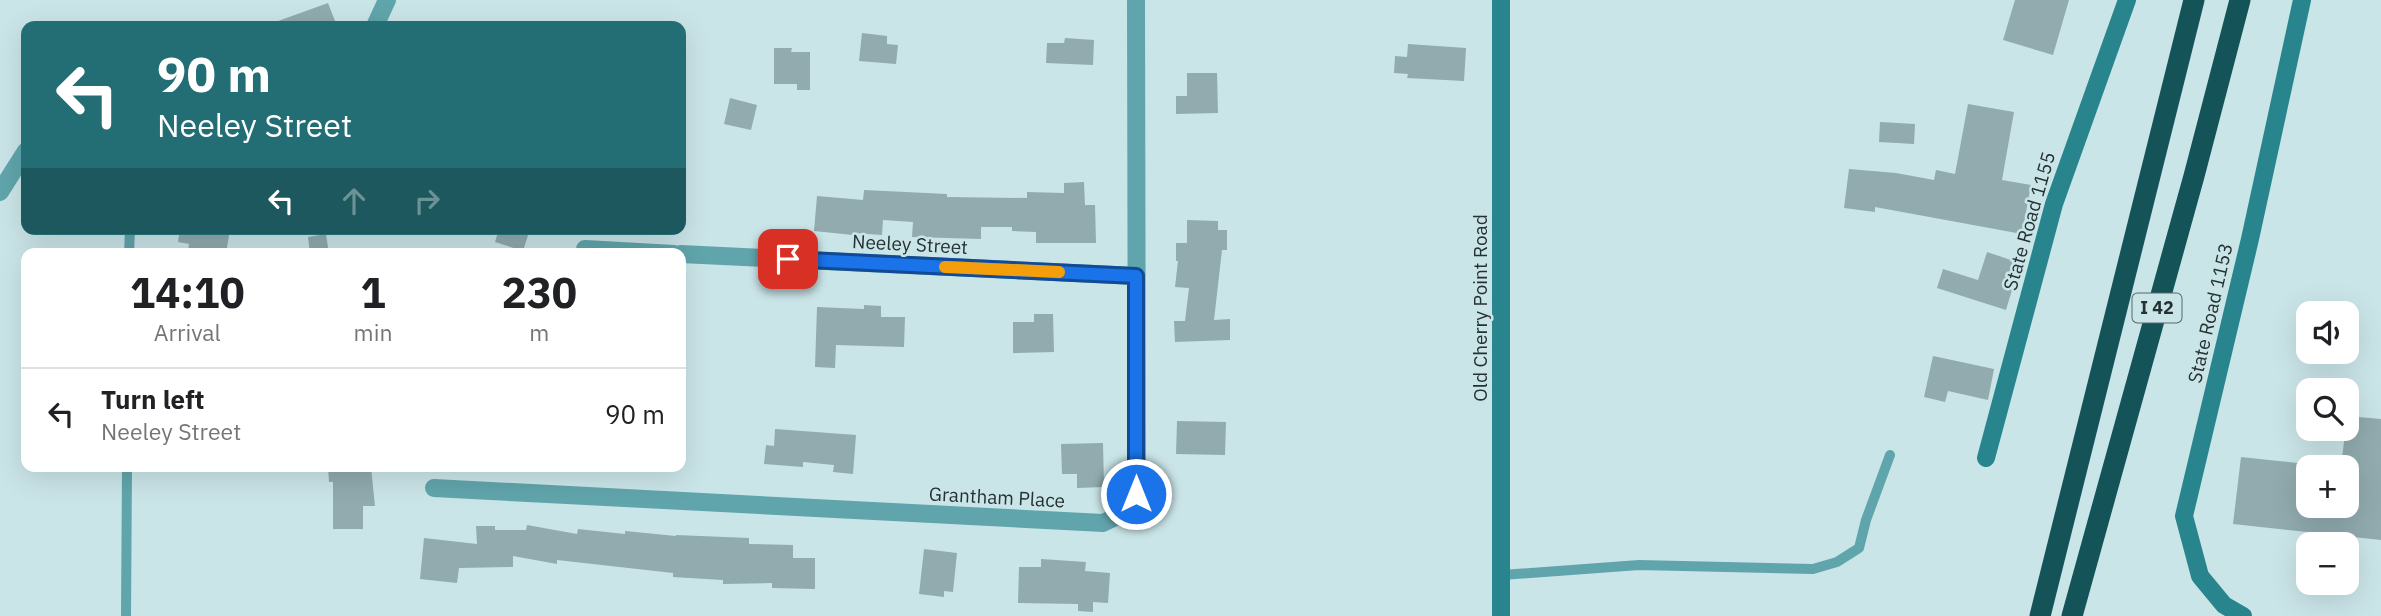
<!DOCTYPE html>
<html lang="en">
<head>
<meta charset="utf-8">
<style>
  :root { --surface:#fff; --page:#f6f6f6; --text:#202124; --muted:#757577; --line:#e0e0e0 }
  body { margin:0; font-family:"IBM Plex Sans",sans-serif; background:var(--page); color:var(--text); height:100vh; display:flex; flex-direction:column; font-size:26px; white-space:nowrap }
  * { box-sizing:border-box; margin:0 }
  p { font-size:23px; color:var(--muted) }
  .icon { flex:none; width:38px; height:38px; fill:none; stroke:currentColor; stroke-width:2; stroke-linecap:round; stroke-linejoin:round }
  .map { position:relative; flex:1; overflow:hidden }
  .side { position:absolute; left:21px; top:248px; width:665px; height:224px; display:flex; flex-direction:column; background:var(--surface); border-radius:14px; box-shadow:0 7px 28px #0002 }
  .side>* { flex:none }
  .guide { position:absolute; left:21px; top:21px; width:665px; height:214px; border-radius:14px; box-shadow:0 7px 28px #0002; background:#236e75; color:#fff; overflow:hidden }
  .tools { position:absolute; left:2296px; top:301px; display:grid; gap:14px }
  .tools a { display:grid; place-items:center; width:63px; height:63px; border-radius:14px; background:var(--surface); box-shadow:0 7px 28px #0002; font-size:35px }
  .pin { position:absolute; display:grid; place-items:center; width:60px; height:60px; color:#fff; margin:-30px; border-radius:14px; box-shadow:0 4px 10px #0006 }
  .me { position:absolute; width:77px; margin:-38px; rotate:0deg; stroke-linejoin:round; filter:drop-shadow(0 0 5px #0008) }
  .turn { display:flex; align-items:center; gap:24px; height:147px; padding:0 21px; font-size:32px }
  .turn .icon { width:91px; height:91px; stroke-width:2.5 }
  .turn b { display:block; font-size:49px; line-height:60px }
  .lanes { display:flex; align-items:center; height:66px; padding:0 21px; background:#0003; justify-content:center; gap:35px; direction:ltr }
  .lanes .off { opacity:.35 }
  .eta { display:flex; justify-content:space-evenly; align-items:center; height:119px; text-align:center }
  .eta b { font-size:42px; font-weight:700; line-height:49px }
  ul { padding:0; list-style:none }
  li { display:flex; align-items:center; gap:21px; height:91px; padding:0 21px; border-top:2px solid var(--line) }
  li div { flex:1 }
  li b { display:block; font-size:26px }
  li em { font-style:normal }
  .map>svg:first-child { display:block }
  .building { fill:#91abae }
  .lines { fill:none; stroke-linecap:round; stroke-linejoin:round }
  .lane { stroke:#61a5ac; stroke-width:10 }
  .street { stroke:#61a5ac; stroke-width:18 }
  .secondary { stroke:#28858d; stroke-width:18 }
  .highway { stroke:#145459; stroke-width:21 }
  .route-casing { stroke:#114b97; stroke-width:18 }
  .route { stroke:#1a73e8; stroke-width:12 }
  .slow { stroke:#f59e0b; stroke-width:12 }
  .labels { text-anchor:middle; stroke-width:5; stroke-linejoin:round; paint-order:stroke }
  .shield { fill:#cae5e8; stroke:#576769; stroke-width:2 }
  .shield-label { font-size:18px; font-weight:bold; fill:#263132 }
  .street-label { font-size:19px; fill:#263132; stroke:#cae5e8 }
</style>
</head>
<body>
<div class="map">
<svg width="2381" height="616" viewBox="0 0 2381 616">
  <rect width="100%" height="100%" fill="#cae5e8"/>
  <path class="building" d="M2015,0H2069L2053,55L2003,40Z
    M328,3L337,26H267V25Z
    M862,33L887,36V44L898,45L896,64L859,61Z
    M1065,38L1094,40L1093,65L1046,63L1047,43H1064Z
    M1408,44L1466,48L1464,81L1407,78L1408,74L1394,73L1395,56L1407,57Z
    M774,48H792L791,52H810V90H797V84H774Z
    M1187,73H1217L1218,113L1176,114V96H1187Z
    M730,98L757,105L751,130L724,124Z
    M1968,104L2014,112L2002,180L2031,185L2022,234L1875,207V212L1844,208L1849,169L1896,173L1934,180L1936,170L1955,174Z
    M1880,122L1915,124L1914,144L1879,142Z
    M1084,182L1085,205H1095L1096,243H1036V232L1012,231V227H981V239L912,237L913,222L883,220L882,235L854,233L853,235L814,231L817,196L863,200L864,190L947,194V197L1027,198V192L1064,193V183Z
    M1187,220L1218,221V230H1227V250H1222L1214,320L1230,319V340L1175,342L1174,321H1185L1189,288L1175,287L1178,261H1176V243H1187Z
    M180,229H230L226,254L188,251L189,244L178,242Z
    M499,229H530L523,251L495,242Z
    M326,234L329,254H310L308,237Z
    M1987,252L2020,263L2006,310L1937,288L1943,269L1978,280Z
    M864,305L881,306V317H905L904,347L836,345L835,368L815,367L817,307L864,309Z
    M1034,314H1053L1054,352L1013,353V322H1034Z
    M1933,356L1994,369L1988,400L1948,391L1945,402L1924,397Z
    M2347,416L2381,419V540L2233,524L2241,457L2308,464V506H2347V467H2341Z
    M1177,421L1226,422L1225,455L1176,454Z
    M775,429L856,435L853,474L833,472L834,465L803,462V467L764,464L766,445L774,446Z
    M1103,443L1104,487L1077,488V474H1062L1061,444Z
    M328,467H371L375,506H363V529H333V482H329Z
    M527,525L577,534L578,529L625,534V531L676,536V535L749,538V544L793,545V558H815V589L772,588V583L723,584V580L673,577V573L557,560V564L513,556V567L459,568L457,583L420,579L424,538L477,544L476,526H495V530H526Z
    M924,549L957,553L953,592L944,591V597L919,594Z
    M1041,559L1086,562L1085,571L1110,573L1108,603L1093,602V612L1078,611V604L1018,603L1019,567H1041Z"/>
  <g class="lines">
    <path class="lane" d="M129,254L130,229
      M1502,575L1639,565L1813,569L1837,562L1859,548L1866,520L1890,455
      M126,616L127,467"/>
    <path class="street" d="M375,26L387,0
      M0,192L26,151
      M585,249L674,254
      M681,254L1136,276
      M434,488L1103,523L1126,512L1137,494L1136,0"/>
    <path class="secondary" d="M1501,0V616
      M1986,458L2054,204L2127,0
      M2243,616L2224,605L2200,576L2184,516L2250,239L2302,0"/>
    <path class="highway" d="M2040,616L2194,0
      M2072,616L2194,176L2240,0"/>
  </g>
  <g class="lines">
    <g class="route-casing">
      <path id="route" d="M788,259L1136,276V494"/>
    </g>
    <use href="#route" class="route"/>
    <path class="slow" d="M945,267L1059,272"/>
  </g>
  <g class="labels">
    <rect class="shield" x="2132.5" y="293.5" width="49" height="29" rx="5"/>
    <g class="shield-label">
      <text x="2157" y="314">I 42</text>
    </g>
    <g class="street-label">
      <text transform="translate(2029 221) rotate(-74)" y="7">State Road 1155</text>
      <text transform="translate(910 244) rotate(3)" y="7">Neeley Street</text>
      <text transform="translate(1480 308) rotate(-90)" y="7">Old Cherry Point Road</text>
      <text transform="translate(2210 313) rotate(-77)" y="7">State Road 1153</text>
      <text transform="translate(997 497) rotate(3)" y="7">Grantham Place</text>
    </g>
  </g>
</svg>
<div class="tools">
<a><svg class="icon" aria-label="sound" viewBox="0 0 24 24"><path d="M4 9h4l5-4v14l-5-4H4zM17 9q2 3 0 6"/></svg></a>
<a><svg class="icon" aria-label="search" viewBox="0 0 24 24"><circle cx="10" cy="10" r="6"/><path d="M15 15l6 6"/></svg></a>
<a>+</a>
<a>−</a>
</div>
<div class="pin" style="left:788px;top:259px;background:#d93025"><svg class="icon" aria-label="arrive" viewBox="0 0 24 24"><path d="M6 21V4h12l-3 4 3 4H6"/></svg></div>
<svg class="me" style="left:1136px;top:494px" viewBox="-20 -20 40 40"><circle r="17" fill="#1a73e8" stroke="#fff" stroke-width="3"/><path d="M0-11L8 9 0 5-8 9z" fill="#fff"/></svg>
<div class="guide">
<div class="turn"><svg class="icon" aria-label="left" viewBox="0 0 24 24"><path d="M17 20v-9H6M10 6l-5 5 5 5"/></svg><div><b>90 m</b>Neeley Street</div></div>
<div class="lanes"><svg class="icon" aria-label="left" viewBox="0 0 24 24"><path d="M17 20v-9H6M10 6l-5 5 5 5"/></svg><svg class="icon off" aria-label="ahead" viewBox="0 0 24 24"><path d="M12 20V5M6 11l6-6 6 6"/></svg><svg class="icon off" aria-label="right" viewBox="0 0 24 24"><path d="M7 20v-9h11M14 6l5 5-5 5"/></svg></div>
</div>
<section class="side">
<div class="eta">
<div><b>14:10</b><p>Arrival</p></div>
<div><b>1</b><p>min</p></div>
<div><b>230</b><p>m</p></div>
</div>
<ul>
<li><svg class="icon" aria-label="left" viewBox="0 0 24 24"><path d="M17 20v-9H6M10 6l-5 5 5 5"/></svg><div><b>Turn left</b><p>Neeley Street</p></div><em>90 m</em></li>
</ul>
</section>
</div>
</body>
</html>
